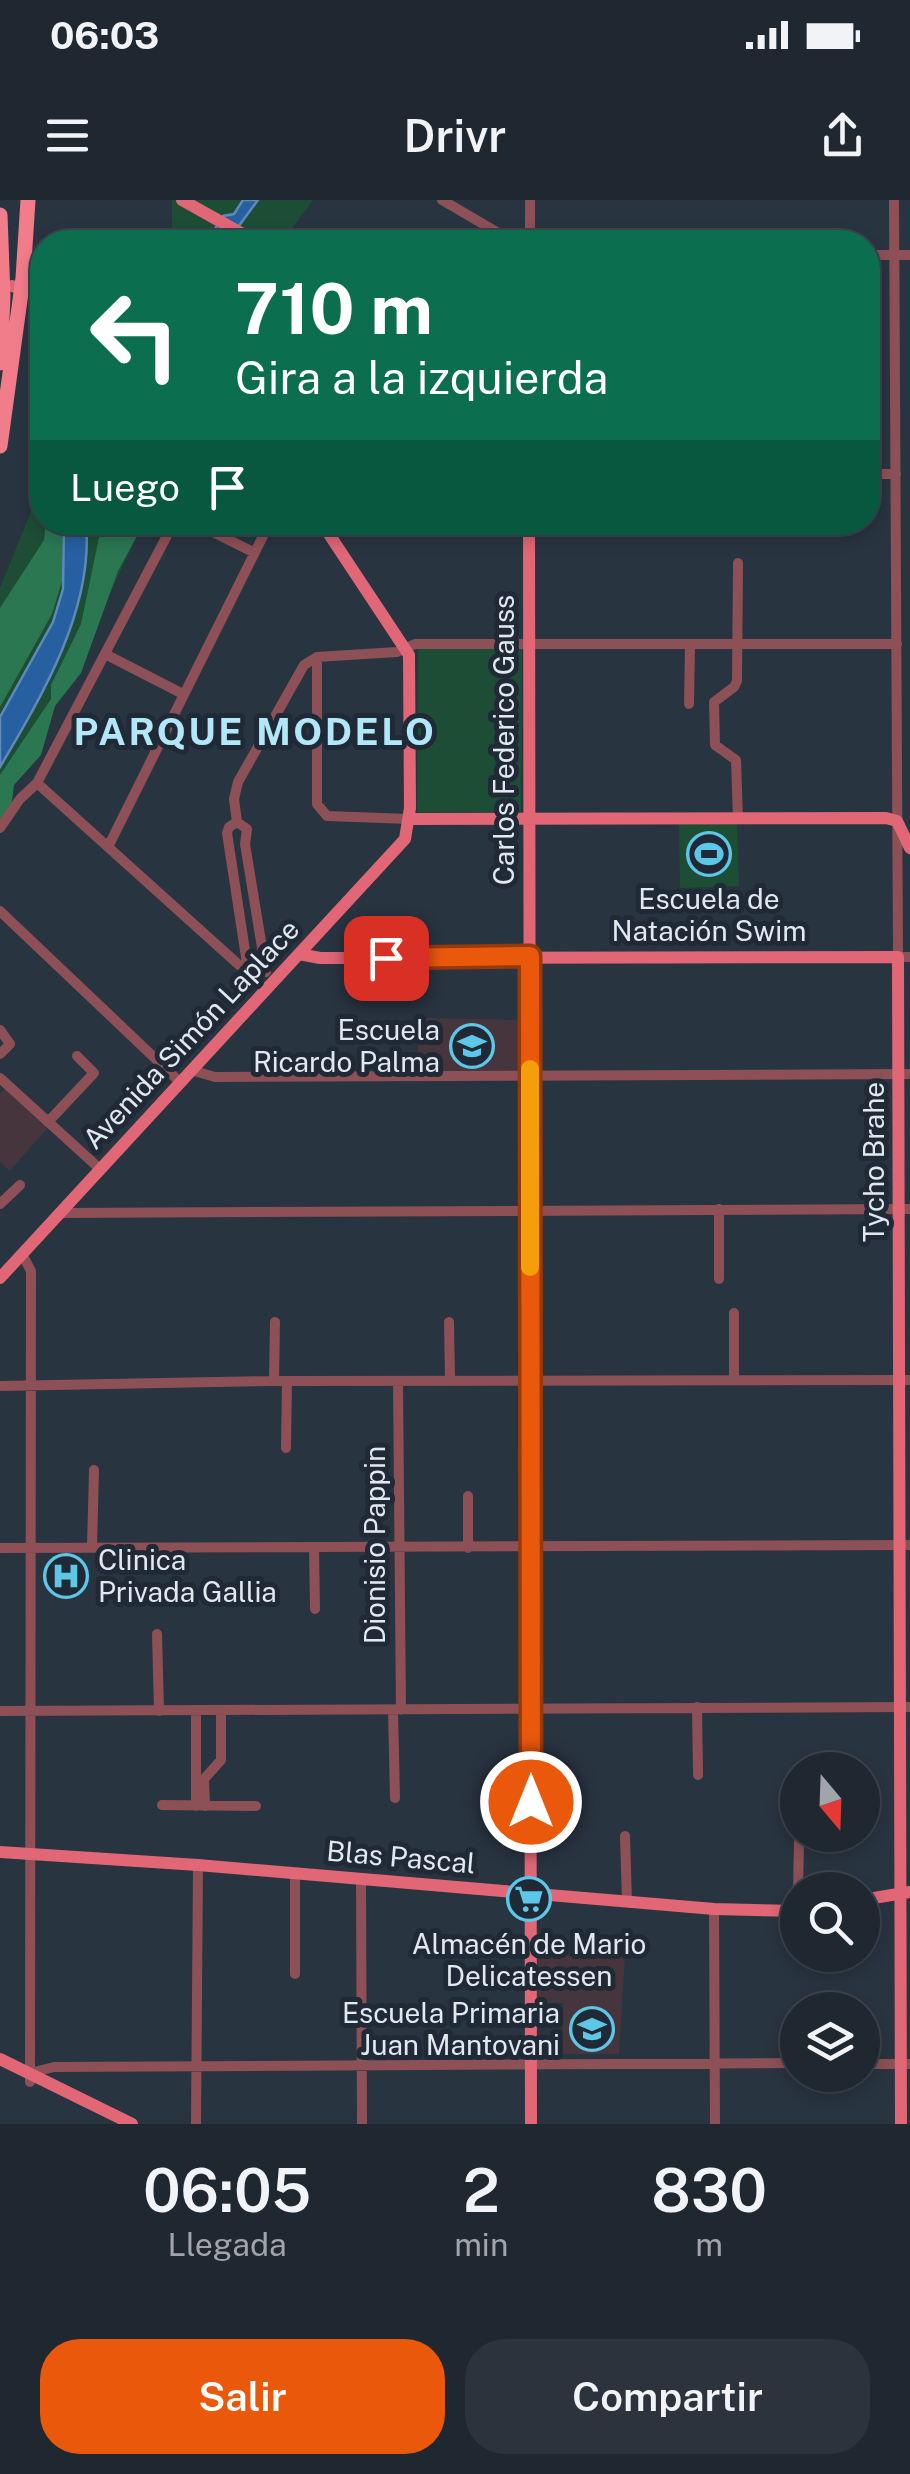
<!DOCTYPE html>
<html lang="es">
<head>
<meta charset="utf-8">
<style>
  :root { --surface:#1f2731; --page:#2c333d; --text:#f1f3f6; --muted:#a1a5ab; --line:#3c444d; --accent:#ea580c }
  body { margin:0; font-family:"Public Sans",sans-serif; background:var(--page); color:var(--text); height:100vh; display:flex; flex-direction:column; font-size:38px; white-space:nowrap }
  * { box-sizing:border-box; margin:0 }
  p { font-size:32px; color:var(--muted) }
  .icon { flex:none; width:55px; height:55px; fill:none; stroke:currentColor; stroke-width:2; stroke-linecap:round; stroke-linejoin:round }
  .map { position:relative; height:1924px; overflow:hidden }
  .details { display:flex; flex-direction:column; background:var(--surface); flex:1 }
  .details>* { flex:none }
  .hud { position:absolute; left:30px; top:30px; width:850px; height:305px; border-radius:40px; box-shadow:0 5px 15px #0003,0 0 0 2px var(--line); background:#0b6e4f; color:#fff; overflow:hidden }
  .needle { width:65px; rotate:161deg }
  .buttons { position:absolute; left:780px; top:1552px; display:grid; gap:20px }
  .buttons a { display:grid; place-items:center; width:100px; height:100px; border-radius:50%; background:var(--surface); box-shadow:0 5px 15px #0003,0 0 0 2px var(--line); font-size:50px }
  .pin { position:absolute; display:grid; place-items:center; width:85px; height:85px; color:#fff; margin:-42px; border-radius:20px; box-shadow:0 5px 15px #0006 }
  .me { position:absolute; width:110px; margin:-55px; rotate:0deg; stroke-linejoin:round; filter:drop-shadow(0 0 8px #0008) }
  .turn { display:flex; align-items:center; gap:35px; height:210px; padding:0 40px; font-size:45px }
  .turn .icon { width:130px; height:130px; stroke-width:2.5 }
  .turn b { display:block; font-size:70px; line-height:85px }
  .then { display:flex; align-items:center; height:95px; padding:0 40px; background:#0003; gap:20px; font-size:38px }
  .eta { display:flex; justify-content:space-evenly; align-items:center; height:170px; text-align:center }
  .eta b { font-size:60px; font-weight:600; line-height:70px }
  .action { display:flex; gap:20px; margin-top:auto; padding:20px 40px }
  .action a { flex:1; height:115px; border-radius:40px; background:var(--accent); color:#fff; font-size:40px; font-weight:600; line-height:115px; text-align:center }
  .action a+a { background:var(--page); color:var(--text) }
  .status { display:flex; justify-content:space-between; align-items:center; height:70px; padding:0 50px; background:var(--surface); direction:ltr }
  .status svg { height:28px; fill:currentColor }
  header { display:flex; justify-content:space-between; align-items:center; height:130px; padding:0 40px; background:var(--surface); font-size:45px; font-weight:600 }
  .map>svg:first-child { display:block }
  .education { fill:#47353d }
  .green { fill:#1d4d35 }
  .forest { fill:#2a7752 }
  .water { fill:#2660a0; stroke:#5e89b8; stroke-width:2.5 }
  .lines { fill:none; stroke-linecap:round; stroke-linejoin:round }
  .minor { stroke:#8c5056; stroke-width:10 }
  .major { stroke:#e16676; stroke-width:12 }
  .highway-bridge { stroke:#f27d8a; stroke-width:15 }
  .route-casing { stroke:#983908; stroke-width:25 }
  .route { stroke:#ea580c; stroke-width:18 }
  .slow { stroke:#f59e0b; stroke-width:18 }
  .labels { text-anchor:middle; stroke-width:10; stroke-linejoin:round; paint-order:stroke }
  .street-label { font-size:28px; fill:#e1e8f0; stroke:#202a36 }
  .poi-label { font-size:28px; fill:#e1e8f0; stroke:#202a36 }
  .district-label { font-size:38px; font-weight:bold; letter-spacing:2.5px; fill:#b2e7fa; stroke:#202a36 }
</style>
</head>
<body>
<div class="status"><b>06:03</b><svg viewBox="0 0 49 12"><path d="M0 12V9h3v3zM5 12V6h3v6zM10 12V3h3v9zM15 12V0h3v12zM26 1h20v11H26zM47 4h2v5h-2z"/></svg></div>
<header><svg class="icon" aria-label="menu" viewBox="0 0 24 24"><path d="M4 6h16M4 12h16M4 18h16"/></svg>Drivr<svg class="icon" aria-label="share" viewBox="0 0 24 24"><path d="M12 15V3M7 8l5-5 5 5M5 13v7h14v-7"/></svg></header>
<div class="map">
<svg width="910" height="1924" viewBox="0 0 910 1924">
  <rect width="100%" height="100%" fill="#293441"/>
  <path class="education" d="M418,818L527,820V872L418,873Z
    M5,888L49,926L10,971L0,962V893Z
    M536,1755L625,1756L619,1854H562L563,1803L535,1804Z"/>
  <path class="green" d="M172,0H243L234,14L223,16L207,42H166L172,29Z
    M259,0H313L282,42H228Z
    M42,284V322L64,323L63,389L53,422L0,517V388Z
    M86,323H143L69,481L0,598V567L26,523L87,330Z
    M418,449H522L521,612H417Z
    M737,621L739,686L680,688L679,622Z"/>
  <path class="forest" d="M46,323H63L62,381L52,414L0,507V408L44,340Z
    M102,323H144L118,371L81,473L55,506L41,555L14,585L11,610L0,623V575L51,499V485L81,424Z"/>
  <path class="water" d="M243,0H258L227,42H207L223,16L234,14Z
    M64,323H86C94,409 42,496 0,567V517L53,422L63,389Z"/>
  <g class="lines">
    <path class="minor" d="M442,0L514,42
      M894,0L898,757H910
      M530,42V0
      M868,55H910
      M868,274H896
      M193,322L253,352
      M105,454L183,494
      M317,457V604L327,616L409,619
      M689,504L690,444
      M37,583L239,765L250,770
      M738,619L736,560L715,545L714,502L734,487L737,481L738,363
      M237,622L234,599L238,582L304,465L317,457L397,452L415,444H897
      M0,628L20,599L37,583L171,328L179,322
      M108,647L270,322
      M0,711L180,882
      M265,791L248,770L227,633L229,627L237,622L247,629L245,644L266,772
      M0,830L10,844L0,854
      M191,870L215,877L910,874
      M0,878L100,969
      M48,922L94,873L77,856
      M0,1004L20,985
      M719,1009V1079
      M59,1013L910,1009
      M22,1054L31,1071L30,1882
      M734,1113V1180
      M449,1122L450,1180
      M274,1181L275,1122
      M398,1181L401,1510
      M0,1186L274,1181L910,1180
      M286,1248L287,1181
      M468,1296V1348
      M92,1347L94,1270
      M0,1348L910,1345
      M314,1348L315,1409
      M157,1434L159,1511
      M697,1507L698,1575
      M196,1510V1606
      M393,1510L395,1598
      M0,1511L910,1507
      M162,1605L256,1606
      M205,1606L204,1579L221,1560V1510
      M625,1636L627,1702
      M295,1673V1774
      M361,1679L362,1924
      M798,1690L799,1642
      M714,1709L715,1924
      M862,1864H910
      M30,1873L54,1867L798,1863
      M196,1924L198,1665"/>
    <path class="major" d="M182,0L257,42
      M12,86L42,95
      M529,322L531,1924
      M409,619L886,618L897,621L910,648
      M299,754L320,758L898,757L901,1924
      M0,1078L405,639L410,608L409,455L321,322
      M0,1652L198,1665L714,1709L798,1711
      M862,1700L910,1692
      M0,1859L132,1924"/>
    <path class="highway-bridge" d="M0,15L3,96L0,163
      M0,246L23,78L28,0"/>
  </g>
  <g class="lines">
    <g class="route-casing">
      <path id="route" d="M386,758L530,756L531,1602"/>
    </g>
    <use href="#route" class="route"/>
    <path class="slow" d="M530,869V1067"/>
  </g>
  <defs>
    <g id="stadium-ring" transform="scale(2.25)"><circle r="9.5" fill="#202a36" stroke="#5dc7e8" stroke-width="1.5"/><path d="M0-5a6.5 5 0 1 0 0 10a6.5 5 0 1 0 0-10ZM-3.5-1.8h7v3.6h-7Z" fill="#5dc7e8"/></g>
    <g id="school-ring" transform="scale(2.25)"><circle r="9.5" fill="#202a36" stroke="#5dc7e8" stroke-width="1.5"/><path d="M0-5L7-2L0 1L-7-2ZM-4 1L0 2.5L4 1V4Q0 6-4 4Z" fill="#5dc7e8"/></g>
    <g id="hospital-ring" transform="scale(2.25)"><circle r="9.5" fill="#202a36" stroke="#5dc7e8" stroke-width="1.5"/><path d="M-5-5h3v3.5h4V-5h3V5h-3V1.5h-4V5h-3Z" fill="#5dc7e8"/></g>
    <g id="supermarket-ring" transform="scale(2.25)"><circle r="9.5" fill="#202a36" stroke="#5dc7e8" stroke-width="1.5"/><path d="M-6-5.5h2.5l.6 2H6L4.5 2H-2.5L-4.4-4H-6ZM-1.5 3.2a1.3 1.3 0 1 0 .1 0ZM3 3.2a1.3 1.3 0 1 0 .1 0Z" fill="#5dc7e8"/></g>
  </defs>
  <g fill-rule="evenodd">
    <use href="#stadium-ring" x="709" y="654"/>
    <use href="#school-ring" x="472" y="846"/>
    <use href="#hospital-ring" x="66" y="1376"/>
    <use href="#supermarket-ring" x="529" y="1699"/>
    <use href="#school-ring" x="592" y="1829"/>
  </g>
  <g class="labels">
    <g class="street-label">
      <text transform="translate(504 540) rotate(-90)" y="10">Carlos Federico Gauss</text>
      <text transform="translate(191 834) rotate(-47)" y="10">Avenida Simón Laplace</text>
      <text transform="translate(874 962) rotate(-90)" y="10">Tycho Brahe</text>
      <text transform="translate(375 1345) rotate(-90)" y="10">Dionisio Pappin</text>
      <text transform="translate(401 1657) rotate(5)" y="10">Blas Pascal</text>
    </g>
    <g class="poi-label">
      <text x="709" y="709">Escuela de<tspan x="709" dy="32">Natación Swim</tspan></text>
      <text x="440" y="840" text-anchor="end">Escuela<tspan x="440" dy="32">Ricardo Palma</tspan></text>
      <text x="98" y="1370" text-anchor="start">Clinica<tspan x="98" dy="32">Privada Gallia</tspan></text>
      <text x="529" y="1754">Almacén de Mario<tspan x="529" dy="32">Delicatessen</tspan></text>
      <text x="560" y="1823" text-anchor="end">Escuela Primaria<tspan x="560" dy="32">Juan Mantovani</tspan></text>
    </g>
    <g class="district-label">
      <text x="255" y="545">PARQUE MODELO</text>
    </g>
  </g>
</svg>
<div class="buttons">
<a><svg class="needle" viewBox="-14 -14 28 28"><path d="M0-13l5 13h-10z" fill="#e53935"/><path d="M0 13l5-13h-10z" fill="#a1a5ab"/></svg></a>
<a><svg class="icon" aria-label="search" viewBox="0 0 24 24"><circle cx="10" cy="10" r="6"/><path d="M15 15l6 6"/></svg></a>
<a><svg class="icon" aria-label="layers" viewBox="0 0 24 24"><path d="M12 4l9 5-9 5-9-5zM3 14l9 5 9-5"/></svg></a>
</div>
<div class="pin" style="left:386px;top:758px;background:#d93025"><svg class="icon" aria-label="arrive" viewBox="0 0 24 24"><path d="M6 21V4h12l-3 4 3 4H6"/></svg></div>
<svg class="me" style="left:531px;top:1602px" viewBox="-20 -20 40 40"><circle r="17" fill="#ea580c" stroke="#fff" stroke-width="3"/><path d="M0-11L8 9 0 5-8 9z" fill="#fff"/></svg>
<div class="hud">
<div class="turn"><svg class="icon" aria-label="left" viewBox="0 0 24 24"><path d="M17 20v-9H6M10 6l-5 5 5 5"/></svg><div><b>710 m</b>Gira a la izquierda</div></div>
<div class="then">Luego<svg class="icon" aria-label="arrive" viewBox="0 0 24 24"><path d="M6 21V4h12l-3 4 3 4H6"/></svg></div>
</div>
</div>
<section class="details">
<div class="eta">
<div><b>06:05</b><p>Llegada</p></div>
<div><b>2</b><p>min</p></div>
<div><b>830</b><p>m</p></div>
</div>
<div class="action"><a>Salir</a><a>Compartir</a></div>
</section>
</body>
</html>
